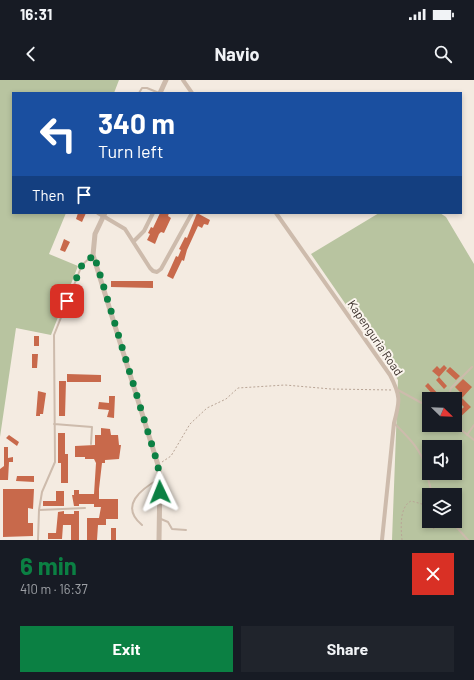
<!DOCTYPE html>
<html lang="en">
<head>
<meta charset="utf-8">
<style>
  :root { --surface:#171b24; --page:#20242c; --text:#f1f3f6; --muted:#9ea1a6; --accent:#0b8043 }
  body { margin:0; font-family:Barlow,sans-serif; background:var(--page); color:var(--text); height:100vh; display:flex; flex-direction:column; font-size:15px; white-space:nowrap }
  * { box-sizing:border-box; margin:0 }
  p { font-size:13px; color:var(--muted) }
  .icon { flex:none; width:22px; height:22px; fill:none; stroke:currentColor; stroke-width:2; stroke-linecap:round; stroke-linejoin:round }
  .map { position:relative; height:460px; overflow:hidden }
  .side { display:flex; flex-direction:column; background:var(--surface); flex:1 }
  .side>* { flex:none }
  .hud { position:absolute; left:12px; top:12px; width:450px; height:122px; border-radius:0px; box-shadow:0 2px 6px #0003; background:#1a4fa0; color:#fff; overflow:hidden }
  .needle { width:26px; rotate:113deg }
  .fabs { position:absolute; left:422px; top:312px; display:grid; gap:8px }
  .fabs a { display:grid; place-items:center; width:40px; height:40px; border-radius:0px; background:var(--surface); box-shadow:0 2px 6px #0003; font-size:20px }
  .pin { position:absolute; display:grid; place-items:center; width:34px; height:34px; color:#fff; margin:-17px; border-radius:8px; box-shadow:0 2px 6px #0006 }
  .me { position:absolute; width:44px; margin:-22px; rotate:358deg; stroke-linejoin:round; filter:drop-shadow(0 0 3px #0008) }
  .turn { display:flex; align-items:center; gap:14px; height:84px; padding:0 20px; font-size:18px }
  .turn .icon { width:52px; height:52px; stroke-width:2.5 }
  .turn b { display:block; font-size:28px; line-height:34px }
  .then { display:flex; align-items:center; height:38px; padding:0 20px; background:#0003; gap:8px; font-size:15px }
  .round { display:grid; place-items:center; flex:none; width:42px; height:42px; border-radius:0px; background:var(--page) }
  .headline { display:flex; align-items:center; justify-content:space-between; height:68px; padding:0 20px }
  h1 { font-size:24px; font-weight:700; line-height:30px; color:var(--accent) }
  .action { display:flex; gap:8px; margin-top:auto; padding:8px 20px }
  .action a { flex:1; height:46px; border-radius:0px; background:var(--accent); color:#fff; font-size:16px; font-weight:700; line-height:46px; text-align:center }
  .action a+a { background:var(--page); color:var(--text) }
  .status { display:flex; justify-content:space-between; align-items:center; height:28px; padding:0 20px; background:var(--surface); direction:ltr }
  .status svg { height:11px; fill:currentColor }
  header { display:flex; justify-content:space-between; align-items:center; height:52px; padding:0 20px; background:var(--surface); font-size:18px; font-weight:700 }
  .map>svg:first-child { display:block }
  .green { fill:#b8c4a0; fill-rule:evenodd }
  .building { fill:#c8694b }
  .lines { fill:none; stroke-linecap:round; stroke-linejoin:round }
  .path { stroke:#b9a596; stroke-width:1; stroke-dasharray:2 2; stroke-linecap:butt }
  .service { stroke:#cdbbac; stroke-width:2 }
  .minor { stroke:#cdbbac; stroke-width:4 }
  .tertiary { stroke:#cdbbac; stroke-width:5 }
  .route { stroke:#0b8043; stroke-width:7; stroke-dasharray:0 12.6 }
  .labels { text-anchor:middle; stroke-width:4; stroke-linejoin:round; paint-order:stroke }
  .street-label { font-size:12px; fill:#3b302b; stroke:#fbf5ee }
</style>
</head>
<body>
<div class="status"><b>16:31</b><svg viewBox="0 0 49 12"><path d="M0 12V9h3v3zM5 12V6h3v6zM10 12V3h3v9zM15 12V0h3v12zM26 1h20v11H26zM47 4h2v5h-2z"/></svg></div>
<header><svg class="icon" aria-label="back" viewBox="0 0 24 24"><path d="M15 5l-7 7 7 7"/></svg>Navio<svg class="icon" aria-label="search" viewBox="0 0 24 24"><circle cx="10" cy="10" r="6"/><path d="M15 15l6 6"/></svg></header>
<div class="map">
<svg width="474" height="460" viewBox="0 0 474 460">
  <rect width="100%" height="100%" fill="#f4ebe1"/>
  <path class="green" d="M0,0H119L114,13H13V133H66L49,174L78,186L51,255L16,248L0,357Z
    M379,133H440L446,137L474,184V460H392L398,300L311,174ZM429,319H455V345H429ZM429,367H455V393H429ZM429,415H455V441H429Z"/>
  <path class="building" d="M78,133H86L82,142L76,139Z
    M160,133H169L168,136L171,138L164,153L161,152L159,154L155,164L147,160L150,154L148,153L151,147L153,148Z
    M197,133L210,140L208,145L204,144L202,148L198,146L187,170L184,181L182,180L173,199L167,196L176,176L178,177L181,170L179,169L185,157L187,158Z
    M64,159L70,162L65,172L60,170Z
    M111,201H153V208L111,207Z
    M34,256H39V266H34Z
    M32,274H38L37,288H32Z
    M444,285L447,288L439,297L432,291L437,286L440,289Z
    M450,287L460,296L456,300L446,291Z
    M67,294L101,295V302H67Z
    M439,297L447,306L444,309L436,300Z
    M463,299L472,307L462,318L471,327L458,339L462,343L459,345L455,342V335L464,327L458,321L455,325V319L460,312L455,307Z
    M59,301H66L65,336H59Z
    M428,303L440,316L437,319L425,306Z
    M38,311L46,313L43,334H40V336H36Z
    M109,316H115L114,338L107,337L109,330L98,329L99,322L109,323Z
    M101,348L110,349L111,355H118L119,365H121L119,379L105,380V383H102L99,409V419H118V439H106V445H98L97,460H87V438H99L101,427H94V424H79V426H74L72,415H74V410H79V414H94L96,383L94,379H85V377H75V366L95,365V355H101Z
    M58,353H65V374H68V403H61V383H58Z
    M9,355L19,362L17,366L6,358Z
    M4,367H8V378L13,377V382H9L8,400H0V389L4,386Z
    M17,396H34V402L16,401Z
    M3,409H34L33,429L28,428V443H33V456L3,457Z
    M56,411H64V426H43V421H56Z
    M64,431V434H74V431H79V460H71V445H63L62,459H48V453H56L58,432Z
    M111,448H116V460H111Z"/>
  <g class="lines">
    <path class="path" d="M162,382L171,376L190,344L207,328L226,319L238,308L285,305L331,309L392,310
      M402,460C401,449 399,427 411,421L422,424L434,449"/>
    <path class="service" d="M139,13L142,8H147L159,13
      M398,310L429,327
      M445,319L449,315L451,308L472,287
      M54,344L92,347L91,364
      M395,344C408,357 421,369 426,388C428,397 429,406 433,415
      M455,345L474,360
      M467,355L474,345
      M39,430L85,428
      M161,439L168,442L172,449L186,450
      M451,441L468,460
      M142,445C119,426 141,409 159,399
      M38,460L39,430L42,412L55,382L54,255L82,185L92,176"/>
    <path class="minor" d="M183,0L192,13
      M98,133L125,149L150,188L153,191L157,192L161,189L192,133
      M276,133L390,295C401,316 400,321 394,343L382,460
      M134,161L144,151L153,133"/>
    <path class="tertiary" d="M160,13L166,0
      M105,133L95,154L93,175L158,385L160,398L159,460"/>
  </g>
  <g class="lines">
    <path class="route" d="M67,221L82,185L94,175L158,385L160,412"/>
  </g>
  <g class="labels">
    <g class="street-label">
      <text transform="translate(375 258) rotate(56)" y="4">Kapenguria Road</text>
    </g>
  </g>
</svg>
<div class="fabs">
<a><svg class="needle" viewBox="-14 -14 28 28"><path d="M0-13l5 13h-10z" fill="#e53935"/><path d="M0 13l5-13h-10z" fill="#9ea1a6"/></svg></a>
<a><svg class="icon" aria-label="sound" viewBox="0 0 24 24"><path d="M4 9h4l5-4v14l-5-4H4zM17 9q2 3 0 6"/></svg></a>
<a><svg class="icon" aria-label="layers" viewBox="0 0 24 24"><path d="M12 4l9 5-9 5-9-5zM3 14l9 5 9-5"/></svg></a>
</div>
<div class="pin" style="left:67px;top:221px;background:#d93025"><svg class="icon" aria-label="arrive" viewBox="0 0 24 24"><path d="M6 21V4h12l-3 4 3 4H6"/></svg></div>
<svg class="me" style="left:160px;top:412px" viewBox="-20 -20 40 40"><path d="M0-17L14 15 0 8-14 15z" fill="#0b8043" stroke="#fff" stroke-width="4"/></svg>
<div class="hud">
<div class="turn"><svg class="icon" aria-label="left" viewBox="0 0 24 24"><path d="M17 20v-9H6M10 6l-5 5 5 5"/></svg><div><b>340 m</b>Turn left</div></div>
<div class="then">Then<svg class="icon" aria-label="arrive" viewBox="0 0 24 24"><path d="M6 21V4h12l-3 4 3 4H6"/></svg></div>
</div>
</div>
<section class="side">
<div class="headline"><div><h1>6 min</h1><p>410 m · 16:37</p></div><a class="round" style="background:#d93025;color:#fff"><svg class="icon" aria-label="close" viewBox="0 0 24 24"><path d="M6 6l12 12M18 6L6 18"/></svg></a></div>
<div class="action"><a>Exit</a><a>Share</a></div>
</section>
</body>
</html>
